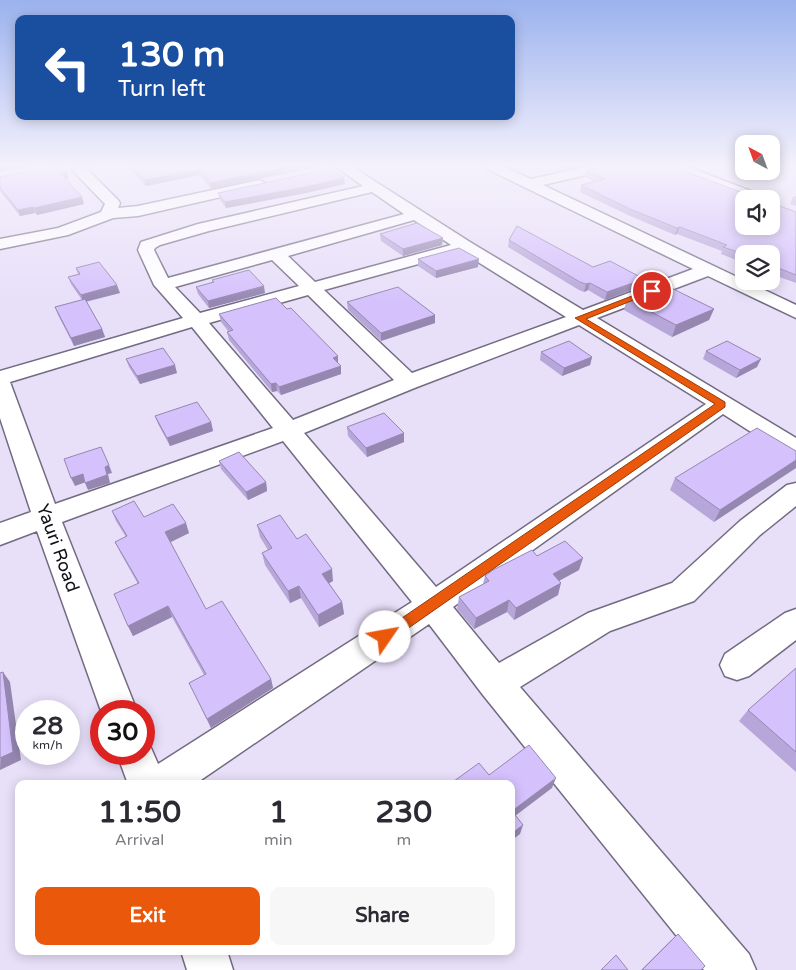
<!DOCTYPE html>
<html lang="en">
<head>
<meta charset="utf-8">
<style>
  :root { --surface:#fff; --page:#f7f7f7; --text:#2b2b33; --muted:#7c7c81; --accent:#ea580c }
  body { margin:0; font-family:"Varela Round",sans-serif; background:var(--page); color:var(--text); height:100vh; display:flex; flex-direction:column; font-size:19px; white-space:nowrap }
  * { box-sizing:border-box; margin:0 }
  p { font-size:16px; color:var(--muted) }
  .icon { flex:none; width:28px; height:28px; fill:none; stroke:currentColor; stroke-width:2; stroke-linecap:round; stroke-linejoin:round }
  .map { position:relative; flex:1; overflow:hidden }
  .side { position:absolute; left:15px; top:780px; width:500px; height:175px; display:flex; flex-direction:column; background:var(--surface); border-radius:10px; box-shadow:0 2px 12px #0003 }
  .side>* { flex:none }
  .banner { position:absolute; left:15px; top:15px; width:500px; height:105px; border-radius:10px; box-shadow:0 2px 12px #0003; background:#1a4fa0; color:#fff; overflow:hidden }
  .needle { width:32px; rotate:319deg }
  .controls { position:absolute; left:735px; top:135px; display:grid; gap:10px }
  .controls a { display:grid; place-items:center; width:45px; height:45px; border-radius:10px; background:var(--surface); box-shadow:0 2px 12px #0003; font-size:25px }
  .speed { position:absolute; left:15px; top:700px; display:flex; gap:10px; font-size:25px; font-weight:700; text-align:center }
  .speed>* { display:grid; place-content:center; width:65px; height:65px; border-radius:50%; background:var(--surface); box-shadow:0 2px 12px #0003; line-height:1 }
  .speed small { font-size:12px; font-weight:400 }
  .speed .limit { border:8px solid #d22; background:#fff; color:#111 }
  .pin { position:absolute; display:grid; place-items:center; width:42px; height:42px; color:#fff; margin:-21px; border:2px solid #fff; border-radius:50%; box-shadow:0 1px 5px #0007 }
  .me { position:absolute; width:55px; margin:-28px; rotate:57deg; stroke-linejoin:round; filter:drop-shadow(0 0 4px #0008) }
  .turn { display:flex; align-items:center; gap:18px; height:105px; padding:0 20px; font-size:22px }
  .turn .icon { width:65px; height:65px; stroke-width:2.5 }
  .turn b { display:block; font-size:35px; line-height:42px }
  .eta { display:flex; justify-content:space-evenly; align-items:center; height:85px; text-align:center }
  .eta b { font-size:30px; font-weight:700; line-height:35px }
  .cta { display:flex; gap:10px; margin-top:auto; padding:10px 20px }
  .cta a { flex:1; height:58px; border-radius:10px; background:var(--accent); color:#fff; font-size:20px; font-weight:700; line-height:58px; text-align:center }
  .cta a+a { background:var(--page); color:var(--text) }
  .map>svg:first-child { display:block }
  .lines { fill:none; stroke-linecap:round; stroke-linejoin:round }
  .minor-casing { stroke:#726b81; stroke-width:3 }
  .minor { fill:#fff; fill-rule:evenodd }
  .wall { fill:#b7a6d9 }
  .shaded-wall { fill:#9587b0 }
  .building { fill:#d5c1fc; stroke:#9587b0 }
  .route { fill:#ea580c; stroke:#983908 }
  .labels { text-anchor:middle; stroke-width:4; stroke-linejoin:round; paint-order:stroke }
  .street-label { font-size:18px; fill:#120f17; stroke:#fff }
</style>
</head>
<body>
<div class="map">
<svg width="796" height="970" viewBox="0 0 796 970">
  <rect width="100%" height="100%" fill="#e8dff9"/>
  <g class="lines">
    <g class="minor-casing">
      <path id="minor" d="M74,166H88L86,168L118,200L120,203L118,208L138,206L260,180L267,184L260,188L138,216L113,218L68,235L0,249V239L58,228L101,212L105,204L74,172L72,169Z
        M335,166H351L470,242L583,310L693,269L487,169L485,166H502L531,179L590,166H614L612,169L543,185L796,305V318L708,276L597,318L796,438V457L787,455L723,414L453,607L499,663L588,613L672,583L740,521L787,485L796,483V506L760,535L694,601L610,631L520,687L749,954L756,970H704L483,695L429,624L195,784H128L117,754H144V739L148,741L158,764L412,602L283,441L62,522L137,711H101L37,531L0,545V523L31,512L0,418V371L183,318L154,285L138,250L141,242L198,224L363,186ZM372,192L404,214L168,278L154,250L155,248L160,245L209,231ZM414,220L451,245L315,282L288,256ZM462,252L566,317L412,373L324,290ZM272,260L299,286L200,313L175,287ZM308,295L394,380L293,420L209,323ZM579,325L706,404L436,587L304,433L417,387ZM192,327L273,428L55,504L10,382Z
        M667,166H686L764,196L766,199H745L669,169Z
        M796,609V640L749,676L737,680L725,676L720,665L725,654L785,613Z
        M181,951H227L233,970H187Z"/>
    </g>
    <use href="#minor" class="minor"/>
  </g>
  <path class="wall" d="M126,166H317V167L211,189L200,175L146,186Z
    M555,166H582L565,170Z
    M586,171L796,212V283L771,274V254H744V263L721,254L722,251L677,234L675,235L628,215L580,192L581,185L595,182L585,177Z
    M67,172L69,178L65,179L84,204L37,215L35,213L20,216L0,191V177Z
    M344,178L345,184L306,193L226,208L220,200L218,193Z
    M796,196V206L790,204L793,197Z
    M380,234L443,238L442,245L403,256L381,241Z
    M509,240L593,267L642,286L605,300L588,290L584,292L579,290L508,247Z
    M418,259L478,267L436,278L418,266Z
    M76,268L120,293L86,302L102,329L105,337L74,346L58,315L55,307L82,300L71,284L68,277L78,274Z
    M212,280L265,293L209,308L198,294L196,287L212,282Z
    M627,299L714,309L709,320L672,337L624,310Z
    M347,302L435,323L381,341L348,310Z
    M287,309L338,356V363L341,374L281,395L277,391L272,392L229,340L227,332H229L221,322L219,314Z
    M706,351L757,367L736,378L703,359Z
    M541,352L592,357L590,365L562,376L540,360Z
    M126,359L177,373L140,384L129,367Z
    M155,416L211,422L213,431L170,446L158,424Z
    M347,427L404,433V442L367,457L348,436Z
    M796,451L714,522L670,490L675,478Z
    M219,461L266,482L267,491L248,500L221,469Z
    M112,511L144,517L189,533L170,542L206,609L271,679L273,688L211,728L189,683L204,675L172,617L133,636L128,626L138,584L120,552L115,542L126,537L116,521Z
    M257,525L297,539L333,581L329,583L342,602L344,614L319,627L301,598L290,603L265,565L262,553L268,550L260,537Z
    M537,556L579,570L559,581L558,595L514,620L507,612L474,629L457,609L459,597L483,584L485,576Z
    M796,668V772L739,721L748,710Z
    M678,934L701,970H641L670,941Z"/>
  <path class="shaded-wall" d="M0,166H32L0,172Z
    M293,166H317V167L211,189L210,183Z
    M566,166H582L565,170Z
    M199,169L200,175L146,186L145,180Z
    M67,172L69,178L62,179L60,173Z
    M344,178L345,184L306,193L226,208L225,202Z
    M82,197L84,204L37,215L34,208Z
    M33,207L35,213L20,216L18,210Z
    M680,227L677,234L675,235L677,228Z
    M443,238L442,245L403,256V249Z
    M479,259L478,267L436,278V271Z
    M644,279L642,286L605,300L607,292Z
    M590,283L588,290L584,292L586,284Z
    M117,285L120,293L83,302L81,295Z
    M264,286L265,293L209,308L208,301Z
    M714,309L709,320L672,337L676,325Z
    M435,315V323L381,341V333Z
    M102,329L105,337L74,346L71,338Z
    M338,356V364L333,358Z
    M592,357L590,365L562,376L564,368Z
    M761,359L757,367L736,378L740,370Z
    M175,365L177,373L140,384L137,376Z
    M341,366V374L281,395L279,387Z
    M276,383L277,391L272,392L271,384Z
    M211,422L213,431L170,446L167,438Z
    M404,433V442L367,457L366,448Z
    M796,460V468L714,522L720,510Z
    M109,465L112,473L108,474L110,483L88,490L85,483L105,467Z
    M83,474L86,482L75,486L71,478Z
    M266,482L267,491L248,500L246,492Z
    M186,523L189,533L169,543L165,532Z
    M583,558L579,570L549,586L553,574Z
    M332,569L333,581L324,586L322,574Z
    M561,583L558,595L514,620L516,608Z
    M299,586L301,598L290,603L288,591Z
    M509,600L507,612L474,629L476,618Z
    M342,602L344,614L319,627L318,615Z
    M168,606L172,617L133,636L128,626Z
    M3,672L10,682L21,760L0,770Z
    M271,679L273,688L211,728L207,719Z
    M556,778L552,788L511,819L512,811Z
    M523,825L520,834L511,841V834Z"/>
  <path class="building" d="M57,166H61L67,172L60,173L82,197L34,208L33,207L18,210L0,188V177Z
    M130,166H293L210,183L199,169L145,180Z
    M608,166H670L760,199H744V226H771V203L796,212V275L771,265V254H744L723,247L727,245L680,227L677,228L630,209L581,185L606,179L586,171Z
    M330,169L344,178L305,187L225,202L218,193Z
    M417,223L443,238L403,249L380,234Z
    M517,226L593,267L610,261L644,279L607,292L590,283L586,284L580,282L509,240Z
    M459,248L479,259L436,271L418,259Z
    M99,262L117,285L81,295L68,277L80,274L76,268Z
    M249,270L264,286L208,301L196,287L214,282L212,280Z
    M665,285L714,309L676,325L627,299Z
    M398,287L435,315L381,333L347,302Z
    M276,298L287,309L291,308L338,356L333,358L341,366L279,387L276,383L271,384L227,332L233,330L219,314Z
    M85,299L102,329L71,338L55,307Z
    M569,341L592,357L564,368L541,352Z
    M727,341L761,359L740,370L706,351Z
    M163,348L175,365L137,376L126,359Z
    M197,402L211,422L167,438L155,416Z
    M384,413L404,433L366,448L347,427Z
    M757,428L796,451V460L720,510L675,478Z
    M101,447L109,465L105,467L107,475L85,483L83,474L71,478L64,459Z
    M239,452L266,482L246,492L219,461Z
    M134,501L144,517L173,504L186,523L165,532L206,609L222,601L271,679L207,719L189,683L206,674L168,606L128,626L114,594L139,583L115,542L127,536L112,511Z
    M280,515L297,539L306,534L332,569L322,574L342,602L318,615L299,586L288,591L262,553L272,548L257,525Z
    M565,541L583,558L553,574L561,583L516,608L509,600L476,618L459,597L489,581L485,576L493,570L532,550L537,556Z
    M796,668V752L748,710Z
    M3,672L13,752L0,758V673Z
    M529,745L556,778L512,811L523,825L511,834V784H450L479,763L489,775Z
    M678,934L705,966L701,970H642Z
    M616,955L628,970H601Z"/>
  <linearGradient id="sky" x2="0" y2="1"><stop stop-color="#9bb2ee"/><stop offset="0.55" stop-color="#f5f1fc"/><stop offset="1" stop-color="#f5f1fc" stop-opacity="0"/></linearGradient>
  <rect width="796" height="302" fill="url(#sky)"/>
  <path class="route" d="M650,289L656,291L586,319L725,402V407L390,641L385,643L380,641L378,637L380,633L715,404L575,318Z"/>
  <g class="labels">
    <g class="street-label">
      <text transform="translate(58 548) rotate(70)" y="6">Yauri Road</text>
    </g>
  </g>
</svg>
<div class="controls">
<a><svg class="needle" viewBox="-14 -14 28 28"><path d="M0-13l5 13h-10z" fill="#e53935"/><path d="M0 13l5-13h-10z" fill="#7c7c81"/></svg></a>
<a><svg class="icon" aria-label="sound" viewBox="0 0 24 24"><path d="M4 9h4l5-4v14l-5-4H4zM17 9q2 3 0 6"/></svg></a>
<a><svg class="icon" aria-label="layers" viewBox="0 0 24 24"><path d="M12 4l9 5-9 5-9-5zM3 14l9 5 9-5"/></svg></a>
</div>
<div class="speed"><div>28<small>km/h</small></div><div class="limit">30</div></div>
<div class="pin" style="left:652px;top:291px;background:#d93025"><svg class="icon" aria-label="arrive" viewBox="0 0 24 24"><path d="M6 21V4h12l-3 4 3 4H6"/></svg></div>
<svg class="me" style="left:385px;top:637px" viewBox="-20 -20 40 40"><circle r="19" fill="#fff"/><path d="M0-13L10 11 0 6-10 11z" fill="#ea580c"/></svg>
<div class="banner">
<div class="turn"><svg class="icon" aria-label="left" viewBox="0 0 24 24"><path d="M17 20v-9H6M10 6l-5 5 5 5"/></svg><div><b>130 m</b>Turn left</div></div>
</div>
<section class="side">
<div class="eta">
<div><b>11:50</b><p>Arrival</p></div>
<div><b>1</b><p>min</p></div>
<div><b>230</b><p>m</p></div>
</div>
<div class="cta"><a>Exit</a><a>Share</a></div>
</section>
</div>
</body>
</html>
